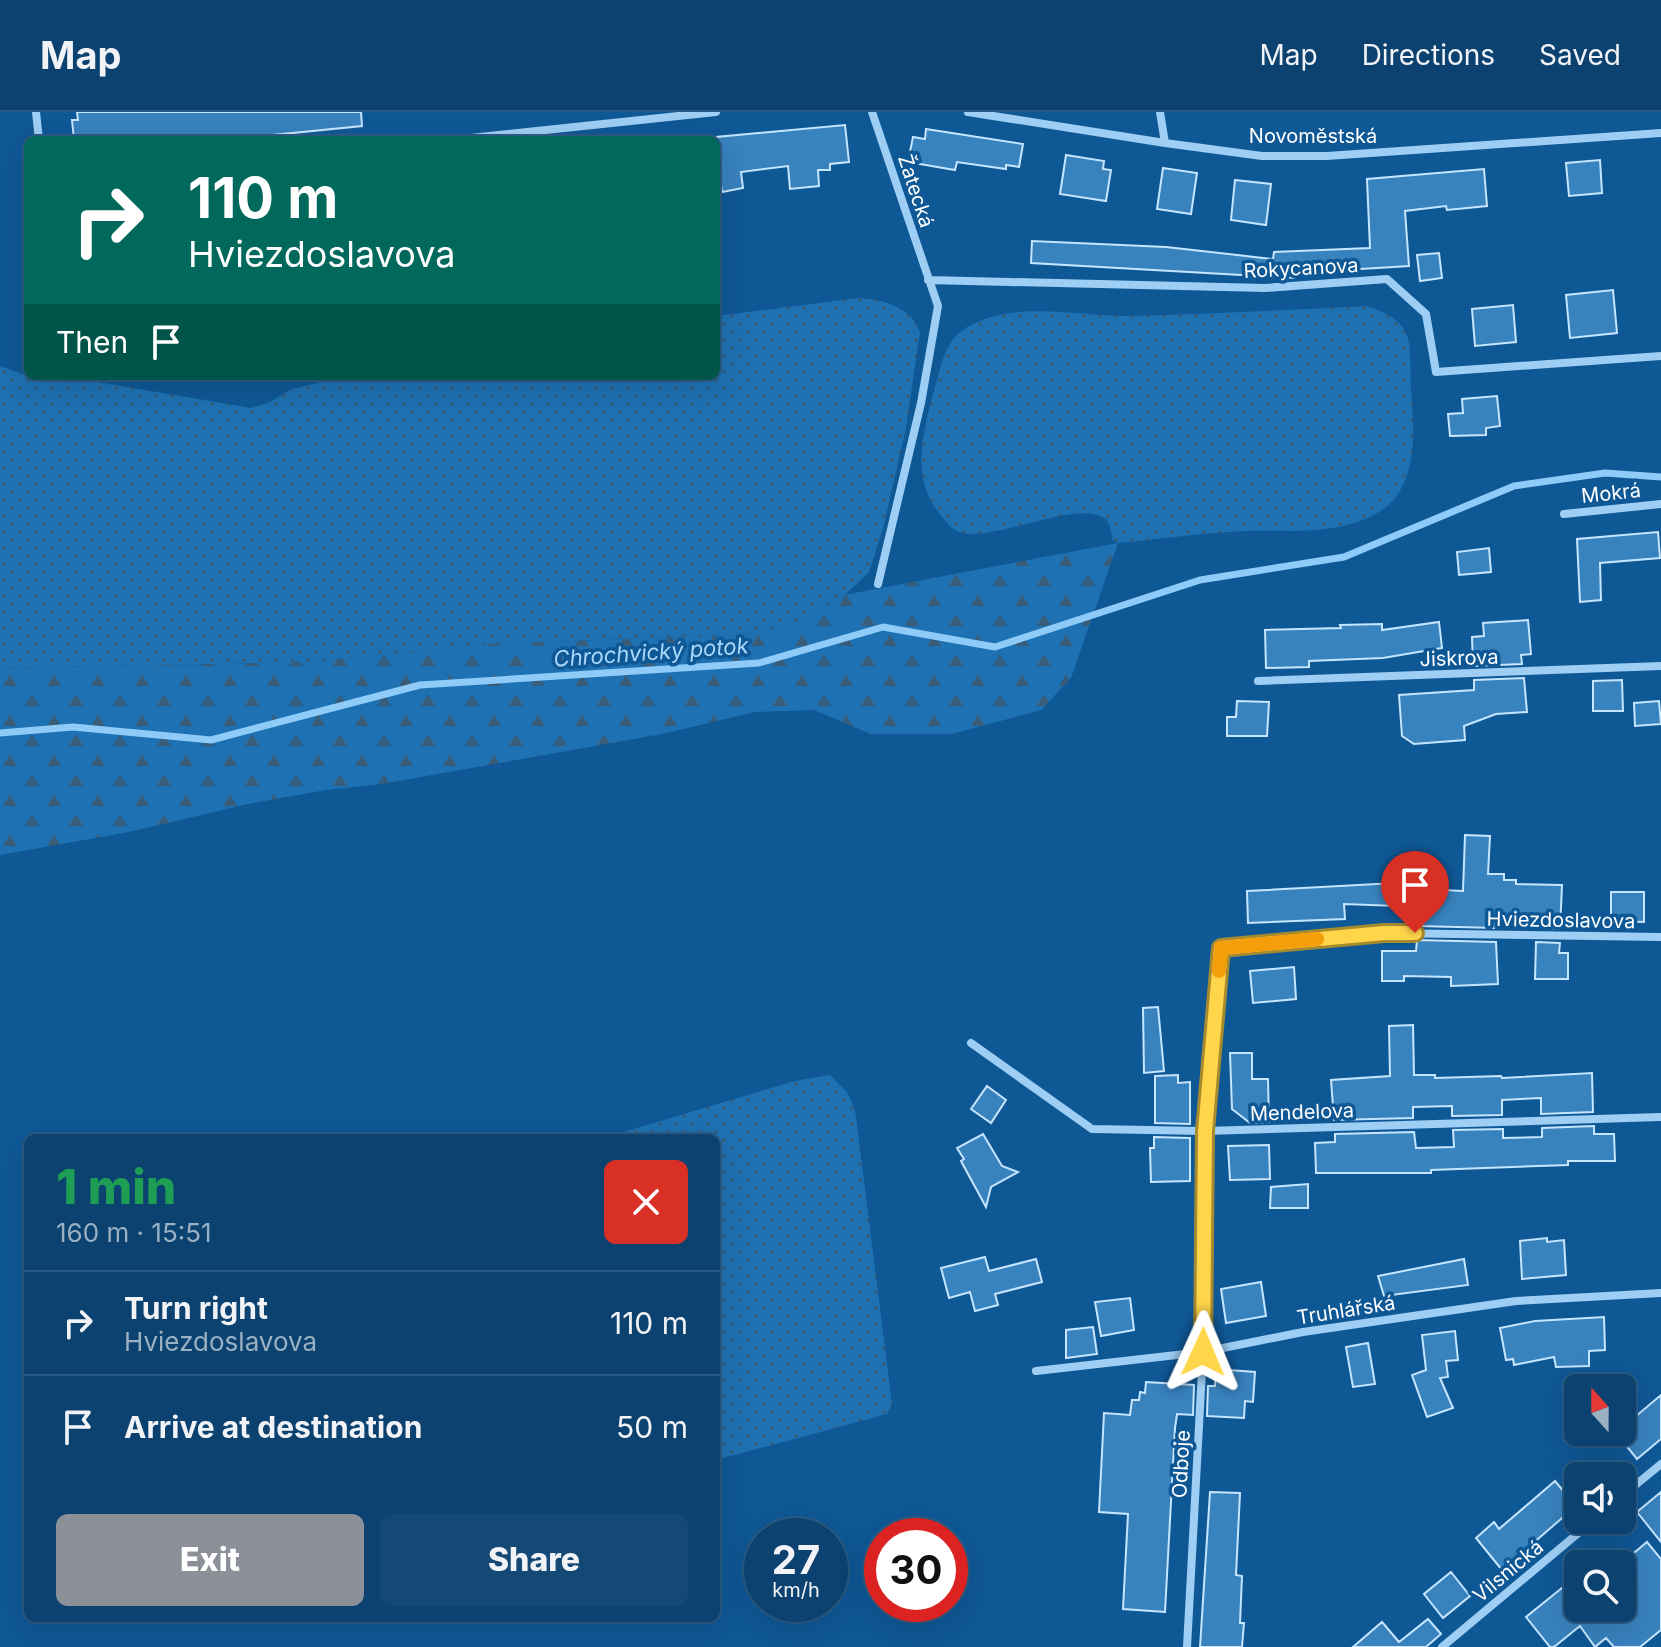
<!DOCTYPE html>
<html lang="en">
<head>
<meta charset="utf-8">
<style>
  :root { --surface:#0b4270; --page:#144975; --text:#f1f3f6; --muted:#9ab0c3; --line:#2b5b83; --accent:#8c9099 }
  body { margin:0; font-family:Inter,sans-serif; background:var(--page); color:var(--text); height:100vh; display:flex; flex-direction:column; font-size:30px; white-space:nowrap }
  * { box-sizing:border-box; margin:0 }
  p { font-size:26px; color:var(--muted) }
  .icon { flex:none; width:44px; height:44px; fill:none; stroke:currentColor; stroke-width:2; stroke-linecap:round; stroke-linejoin:round }
  .map { position:relative; flex:1; overflow:hidden }
  .sheet { position:absolute; left:24px; top:1022px; width:696px; height:488px; display:flex; flex-direction:column; background:var(--surface); border-radius:12px; box-shadow:0 8px 32px #0002,0 0 0 2px var(--line) }
  .sheet>* { flex:none }
  .top-card { position:absolute; left:24px; top:24px; width:696px; height:244px; border-radius:12px; box-shadow:0 8px 32px #0002,0 0 0 2px var(--line); background:#00695c; color:#fff; overflow:hidden }
  .needle { width:52px; rotate:339deg }
  .controls { position:absolute; left:1564px; top:1262px; display:grid; gap:16px }
  .controls a { display:grid; place-items:center; width:72px; height:72px; border-radius:12px; background:var(--surface); box-shadow:0 8px 32px #0002,0 0 0 2px var(--line); font-size:40px }
  .speed { position:absolute; left:744px; top:1406px; display:flex; gap:16px; font-size:40px; font-weight:700; text-align:center }
  .speed>* { display:grid; place-content:center; width:104px; height:104px; border-radius:50%; background:var(--surface); box-shadow:0 8px 32px #0002,0 0 0 2px var(--line); line-height:1 }
  .speed small { font-size:20px; font-weight:400 }
  .speed .limit { border:12px solid #d22; background:#fff; color:#111 }
  .pin { position:absolute; display:grid; place-items:center; width:68px; height:68px; color:#fff; margin:-82px -34px; border-radius:50% 50% 50% 0; rotate:-45deg; box-shadow:0 0 8px #0007 }
  .pin .icon { rotate:45deg }
  .me { position:absolute; width:88px; margin:-44px; rotate:1deg; stroke-linejoin:round; filter:drop-shadow(0 0 6px #0008) }
  .turn { display:flex; align-items:center; gap:28px; height:168px; padding:0 32px; font-size:36px }
  .turn .icon { width:104px; height:104px; stroke-width:2.5 }
  .turn b { display:block; font-size:56px; line-height:68px }
  .then { display:flex; align-items:center; height:76px; padding:0 32px; background:#0003; gap:16px; font-size:30px }
  .round { display:grid; place-items:center; flex:none; width:84px; height:84px; border-radius:12px; background:var(--page) }
  .head { display:flex; align-items:center; justify-content:space-between; height:136px; padding:0 32px }
  h1 { font-size:48px; font-weight:800; line-height:60px; color:#1e9e55 }
  .primary-button { display:flex; gap:16px; margin-top:auto; padding:16px 32px }
  .primary-button a { flex:1; height:92px; border-radius:12px; background:var(--accent); color:#fff; font-size:32px; font-weight:800; line-height:92px; text-align:center }
  .primary-button a+a { background:var(--page); color:var(--text) }
  ul { padding:0; list-style:none }
  li { display:flex; align-items:center; gap:24px; height:104px; padding:0 32px; border-top:2px solid var(--line) }
  li div { flex:1 }
  li b { display:block; font-size:30px }
  li em { font-style:normal }
  header { display:flex; align-items:center; gap:48px; box-sizing:border-box; height:112px; padding:0 40px; background:var(--surface); border-bottom:2px solid var(--line) }
  header strong { font-size:38px }
  nav { display:flex; gap:44px; margin-inline-start:auto; font-size:28px }
  .map>svg:first-child { display:block }
  .grass { fill:url(#grass-dots) }
  .forest { fill:url(#forest-firs) }
  .lines { fill:none; stroke-linecap:round; stroke-linejoin:round }
  .stream { stroke:#8fcbf8; stroke-width:7 }
  .building { fill:#3882be; stroke:#c6e5fe; stroke-width:2 }
  .street { stroke:#9ecef4; stroke-width:8 }
  .route-casing { stroke:#a68a30; stroke-width:20 }
  .route { stroke:#ffd54a; stroke-width:14 }
  .slow { stroke:#f59e0b; stroke-width:14 }
  .labels { text-anchor:middle; stroke-width:7; stroke-linejoin:round; paint-order:stroke }
  .street-label { font-size:20px; fill:#fff; stroke:#0f5896 }
  .water-label { font-size:22px; font-style:italic; fill:#aad8fb; stroke:#0f5896 }
</style>
</head>
<body>
<header>
<strong>Map</strong>
<nav><a>Map</a><a>Directions</a><a>Saved</a></nav>
</header>
<div class="map">
<svg width="1661" height="1535" viewBox="0 0 1661 1535">
  <defs>
    <pattern id="grass-dots" width="8" height="8" patternUnits="userSpaceOnUse" patternTransform="scale(2)"><rect width="8" height="8" fill="#1e71b3"/><path d="M2 2h.1M6 6h.1" fill="none" stroke="#375d7a" stroke-width="1.8" stroke-linecap="round"/></pattern>
    <pattern id="forest-firs" width="22" height="20" patternUnits="userSpaceOnUse" patternTransform="scale(2)"><rect width="22" height="20" fill="#1e71b3"/><path d="M5 1l3.5 6h-7zM16 11l3.5 6h-7z" fill="#375d7a"/></pattern>
  </defs>
  <rect width="100%" height="100%" fill="#0f5896"/>
  <path class="grass" d="M858,186C884,188 909,193 920,220L906,316L884,413L869,460L846,482L798,513L737,523L487,532L317,550L0,556V254L28,264L80,267L251,296L270,290L292,277L346,264H716V204Z
    M1367,194C1417,211 1409,229 1411,274C1413,309 1419,356 1395,386C1386,398 1368,407 1354,411C1320,422 1280,418 1245,419C1203,421 1160,427 1118,431L1113,429C1111,419 1111,408 1100,404C1069,390 985,433 957,419C950,416 944,407 940,402C905,362 928,303 940,257C946,236 953,221 975,211C1022,189 1080,205 1131,204C1209,202 1288,198 1367,194Z
    M830,963L847,980L855,998L892,1292L887,1302L716,1348V1026H603L795,969Z"/>
  <path class="forest" d="M1118,431L1071,566L1041,598L952,622H871L814,598L755,600L662,622L382,672L326,678L252,691L129,720L0,743V556L317,550L487,532L738,523L798,513L844,483Z"/>
  <g class="lines">
    <path class="stream" d="M0,621L73,615L211,628L420,573L759,551L883,515L995,535L1200,468L1344,445L1514,374L1605,361L1661,365"/>
  </g>
  <path class="building" d="M77,0H361L362,14L223,28H74L72,8H78Z
    M845,13L849,50L830,52V58H818L819,74L790,77L788,54L741,60L743,76L722,80L719,57H716V25Z
    M926,17L1023,32L1019,55L1006,53V57L957,50L955,58L908,50L913,25L925,27Z
    M1066,43L1104,49L1103,57L1111,58L1106,89L1060,82Z
    M1600,48L1602,81L1569,84L1566,51Z
    M1163,56L1197,61L1191,102L1157,97Z
    M1484,57L1487,94L1447,98L1446,94L1405,99L1409,154L1295,161V166L1031,151L1032,129L1166,135L1273,147L1274,140L1370,136L1367,67Z
    M1235,68L1271,72L1266,113L1231,108Z
    M1439,141L1442,166L1420,169L1417,143Z
    M1613,178L1617,221L1570,226L1566,183Z
    M1513,193L1516,230L1475,234L1472,197Z
    M1497,284L1500,314L1486,316V323L1450,324L1448,302L1463,301L1462,287Z
    M1658,420L1660,446L1600,451L1601,488L1580,490L1577,427Z
    M1489,436L1491,460L1459,463L1457,440Z
    M1528,508L1531,542L1521,543L1522,552L1473,554L1472,525L1484,524L1483,511Z
    M1439,510L1442,536L1383,546L1309,549V555L1266,556L1265,518L1341,516L1340,513L1382,512V518Z
    M1524,566L1527,600L1496,602L1464,614L1465,628L1414,632L1402,624L1399,583L1474,578V568Z
    M1622,568L1623,599H1593V569Z
    M1237,589L1269,590L1267,624H1227V605H1236Z
    M1659,589L1661,612L1635,614L1634,591Z
    M1465,723L1490,724L1488,762H1504V768H1516V772L1562,773L1560,817L1536,816V809L1495,807V816L1418,814L1421,777L1463,779Z
    M1395,771L1397,794L1344,792L1345,807L1248,811L1247,779Z
    M1611,780H1644V810L1611,809Z
    M1417,828L1496,830L1498,872L1451,874V865L1404,864V869H1382V839H1416Z
    M1536,830L1560,831L1559,841H1568V867H1535Z
    M1294,855L1296,887L1253,891L1250,859Z
    M1158,895L1164,959L1144,961L1143,896Z
    M1413,913L1414,963H1435V966L1501,964L1502,966L1592,961L1593,1000L1541,1002V986L1502,988V1003L1452,1004V994L1413,995V1006L1334,1008L1331,968L1390,964L1389,914Z
    M1230,941H1252V967H1268L1269,1010L1250,1011L1232,997Z
    M1178,963V971L1190,970V1012L1155,1011V964Z
    M987,974L1006,988L991,1011L971,997Z
    M1594,1014V1022H1614L1615,1049H1568V1053L1431,1058V1061H1316L1315,1031L1335,1030V1022L1414,1020L1416,1036L1454,1035L1453,1018L1503,1017V1026L1542,1025V1016Z
    M983,1022L1002,1054L1018,1060L991,1075L986,1095L961,1049L964,1047L957,1036Z
    M1154,1025L1190,1026V1069L1151,1070L1150,1036H1154Z
    M1269,1033L1270,1067L1230,1068L1228,1034Z
    M1308,1072V1096H1270L1271,1075Z
    M1547,1126V1130L1564,1128L1566,1163L1522,1167L1520,1129Z
    M985,1145L989,1159L1036,1147L1042,1170L995,1182L998,1193L975,1199L970,1180L949,1186L941,1156Z
    M1464,1147L1468,1173L1384,1184L1378,1164Z
    M1261,1170L1266,1204L1226,1211L1221,1177Z
    M1130,1186L1134,1218L1101,1224L1095,1190Z
    M1604,1205L1605,1238L1589,1239V1254L1556,1255L1554,1245L1514,1253L1513,1247L1506,1248L1500,1216L1535,1209Z
    M1093,1215L1097,1242L1066,1246V1218Z
    M1455,1219L1458,1248L1446,1249L1448,1265L1440,1266L1453,1296L1427,1305L1412,1263L1426,1258L1422,1223Z
    M1368,1231L1375,1272L1353,1275L1346,1235Z
    M1216,1257L1255,1260L1253,1290L1245,1289L1244,1306L1207,1304L1208,1274H1215Z
    M1146,1270L1194,1273L1193,1303L1177,1302L1175,1316L1165,1500L1123,1497L1128,1402L1099,1400L1104,1301L1130,1303L1132,1288H1139L1140,1280L1145,1281Z
    M1661,1283V1327L1637,1347L1616,1321L1622,1320V1316Z
    M1555,1369L1576,1394L1502,1458L1476,1426L1494,1410L1499,1417Z
    M1210,1380L1240,1381L1236,1463L1242,1464L1240,1511H1244L1242,1535H1200Z
    M1661,1380V1430L1637,1400Z
    M1647,1430L1661,1447V1518L1640,1535H1614L1606,1526L1595,1535L1580,1514L1554,1535H1550L1526,1505L1578,1463V1496H1622V1451Z
    M1451,1460L1470,1484L1443,1506L1424,1482Z
    M1428,1507L1441,1522L1426,1535H1353L1382,1510L1399,1530Z"/>
  <g class="lines">
    <path class="street" d="M36,0L39,28
      M872,0L938,194L921,291L878,472
      M968,0L1165,31L1262,44H1327L1661,21
      M1160,0L1165,31
      M452,28L716,0
      M928,168L1265,176L1387,167L1426,202L1436,260L1661,244
      M1564,402L1661,392
      M1258,569L1661,554
      M971,931L1092,1017L1205,1019L1661,1005
      M1036,1259L1203,1240L1303,1220L1516,1189L1661,1181
      M1622,1384L1661,1352
      M1187,1535L1203,1240L1205,1019L1221,836L1384,821L1661,825
      M1442,1535L1594,1408"/>
  </g>
  <g class="lines">
    <g class="route-casing">
      <path id="route" d="M1203,1240L1205,1019L1221,836L1384,821H1415"/>
    </g>
    <use href="#route" class="route"/>
    <path class="slow" d="M1219,859L1221,836L1317,827"/>
  </g>
  <g class="labels">
    <g class="street-label">
      <text x="1313" y="31">Novoměstská</text>
      <text transform="translate(916 79) rotate(72)" y="7">Žatecká</text>
      <text transform="translate(1301 156) rotate(-3)" y="7">Rokycanova</text>
      <text transform="translate(1611 381) rotate(-6)" y="7">Mokrá</text>
      <text transform="translate(1459 546) rotate(-2)" y="7">Jiskrova</text>
      <text transform="translate(1561 808) rotate(1)" y="7">Hviezdoslavova</text>
      <text transform="translate(1302 1000) rotate(-2)" y="7">Mendelova</text>
      <text transform="translate(1346 1198) rotate(-9)" y="7">Truhlářská</text>
      <text transform="translate(1181 1352) rotate(-87)" y="7">Odboje</text>
      <text transform="translate(1508 1459) rotate(-40)" y="7">Vilsnická</text>
    </g>
    <g class="water-label">
      <text transform="translate(651 540) rotate(-4)" y="8">Chrochvický potok</text>
    </g>
  </g>
</svg>
<div class="controls">
<a><svg class="needle" viewBox="-14 -14 28 28"><path d="M0-13l5 13h-10z" fill="#e53935"/><path d="M0 13l5-13h-10z" fill="#9ab0c3"/></svg></a>
<a><svg class="icon" aria-label="sound" viewBox="0 0 24 24"><path d="M4 9h4l5-4v14l-5-4H4zM17 9q2 3 0 6"/></svg></a>
<a><svg class="icon" aria-label="search" viewBox="0 0 24 24"><circle cx="10" cy="10" r="6"/><path d="M15 15l6 6"/></svg></a>
</div>
<div class="speed"><div>27<small>km/h</small></div><div class="limit">30</div></div>
<div class="pin" style="left:1415px;top:821px;background:#d93025"><svg class="icon" aria-label="arrive" viewBox="0 0 24 24"><path d="M6 21V4h12l-3 4 3 4H6"/></svg></div>
<svg class="me" style="left:1203px;top:1240px" viewBox="-20 -20 40 40"><path d="M0-17L14 15 0 8-14 15z" fill="#ffd54a" stroke="#fff" stroke-width="4"/></svg>
<div class="top-card">
<div class="turn"><svg class="icon" aria-label="right" viewBox="0 0 24 24"><path d="M7 20v-9h11M14 6l5 5-5 5"/></svg><div><b>110 m</b>Hviezdoslavova</div></div>
<div class="then">Then<svg class="icon" aria-label="arrive" viewBox="0 0 24 24"><path d="M6 21V4h12l-3 4 3 4H6"/></svg></div>
</div>
<section class="sheet">
<div class="head"><div><h1>1 min</h1><p>160 m · 15:51</p></div><a class="round" style="background:#d93025;color:#fff"><svg class="icon" aria-label="close" viewBox="0 0 24 24"><path d="M6 6l12 12M18 6L6 18"/></svg></a></div>
<ul>
<li><svg class="icon" aria-label="right" viewBox="0 0 24 24"><path d="M7 20v-9h11M14 6l5 5-5 5"/></svg><div><b>Turn right</b><p>Hviezdoslavova</p></div><em>110 m</em></li>
<li><svg class="icon" aria-label="arrive" viewBox="0 0 24 24"><path d="M6 21V4h12l-3 4 3 4H6"/></svg><div><b>Arrive at destination</b></div><em>50 m</em></li>
</ul>
<div class="primary-button"><a>Exit</a><a>Share</a></div>
</section>
</div>
</body>
</html>
